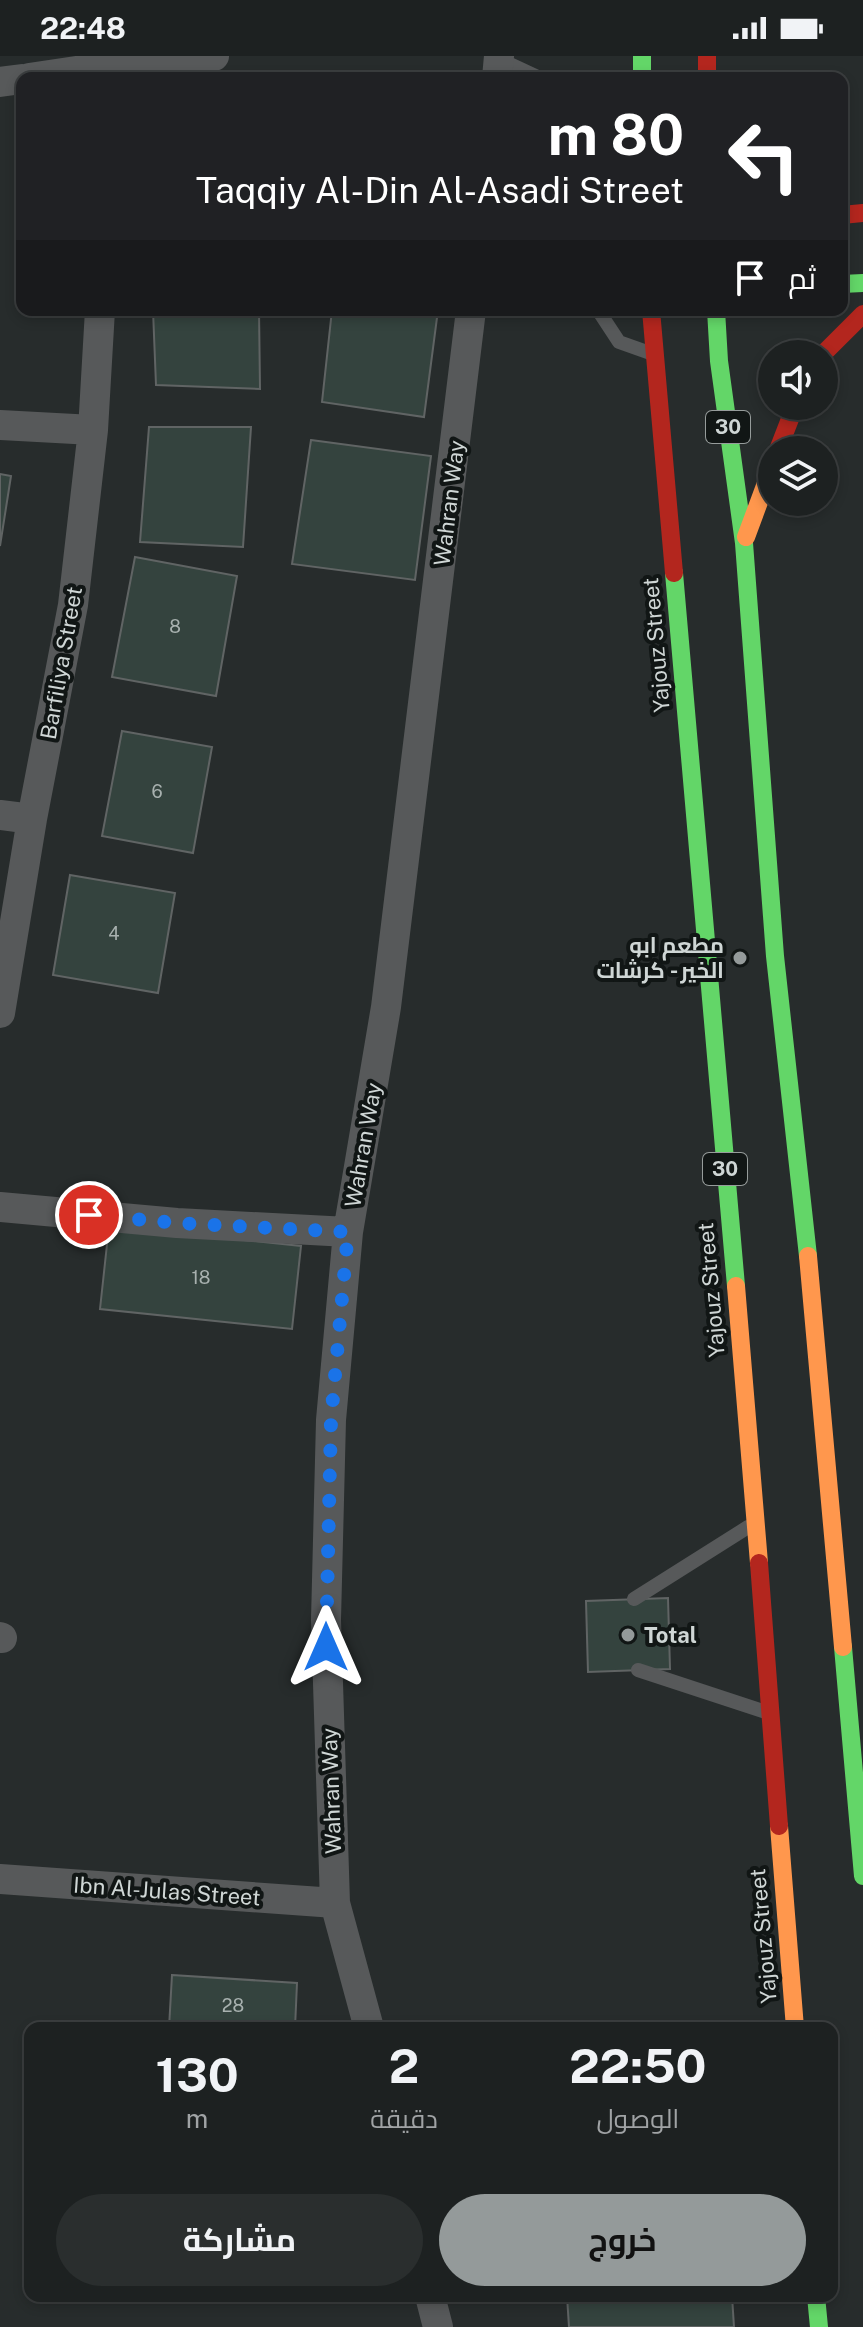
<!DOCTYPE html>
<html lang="ar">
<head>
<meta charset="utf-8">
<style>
  :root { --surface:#1d2121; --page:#2a2e2e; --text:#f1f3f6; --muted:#a0a3a5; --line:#3b3e3f; --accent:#949a9a }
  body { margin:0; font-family:"Public Sans",Cairo,sans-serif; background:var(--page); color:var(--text); direction:rtl; height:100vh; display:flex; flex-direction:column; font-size:30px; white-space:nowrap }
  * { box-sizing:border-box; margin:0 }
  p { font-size:26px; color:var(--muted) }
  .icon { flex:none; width:44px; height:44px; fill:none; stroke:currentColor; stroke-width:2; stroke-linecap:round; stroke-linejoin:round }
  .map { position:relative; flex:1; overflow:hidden; direction:ltr }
  .side { position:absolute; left:24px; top:1966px; width:814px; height:280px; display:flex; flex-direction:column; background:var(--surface); border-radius:16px; box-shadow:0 4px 12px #0003,0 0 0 2px var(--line); direction:rtl }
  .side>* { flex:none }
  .hud { position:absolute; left:16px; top:16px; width:832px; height:244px; border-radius:16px; box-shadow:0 4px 12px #0003,0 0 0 2px var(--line); direction:rtl; background:#202124; color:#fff; overflow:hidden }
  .fabs { position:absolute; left:758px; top:284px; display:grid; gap:16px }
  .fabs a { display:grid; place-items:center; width:80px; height:80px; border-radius:50%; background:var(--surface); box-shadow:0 4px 12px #0003,0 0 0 2px var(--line); font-size:40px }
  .pin { position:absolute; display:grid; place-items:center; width:68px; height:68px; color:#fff; margin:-34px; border:4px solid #fff; border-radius:50%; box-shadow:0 2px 8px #0007 }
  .me { position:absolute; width:88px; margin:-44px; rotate:0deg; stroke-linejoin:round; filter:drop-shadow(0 0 6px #0008) }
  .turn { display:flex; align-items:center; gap:28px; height:168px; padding:0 32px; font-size:36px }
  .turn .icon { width:104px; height:104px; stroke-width:2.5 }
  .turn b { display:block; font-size:56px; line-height:68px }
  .then { display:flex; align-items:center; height:76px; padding:0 32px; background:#0003; gap:16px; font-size:30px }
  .eta { display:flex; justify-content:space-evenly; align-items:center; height:136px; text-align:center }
  .eta b { font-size:48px; font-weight:700; line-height:56px }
  .action { display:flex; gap:16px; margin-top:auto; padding:16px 32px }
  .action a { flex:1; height:92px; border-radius:48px; background:var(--accent); color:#111; font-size:32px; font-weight:700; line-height:92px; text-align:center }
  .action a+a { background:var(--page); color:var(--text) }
  .status { display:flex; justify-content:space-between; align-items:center; height:56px; padding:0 40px; background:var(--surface); direction:ltr }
  .status svg { height:22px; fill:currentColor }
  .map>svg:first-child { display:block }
  .building { fill:#34433e; stroke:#606464; stroke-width:2 }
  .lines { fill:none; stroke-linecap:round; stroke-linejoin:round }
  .lane { stroke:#57595a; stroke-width:14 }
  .street { stroke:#57595a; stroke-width:30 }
  .fast { stroke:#63d668; stroke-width:18 }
  .slow { stroke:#ff974d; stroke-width:18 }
  .jam { stroke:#b3261e; stroke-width:18 }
  .route { stroke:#1a73e8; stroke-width:14; stroke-dasharray:0 25.2 }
  .poi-dot { fill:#949a9a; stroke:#111615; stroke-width:3 }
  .labels { text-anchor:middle; stroke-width:8; stroke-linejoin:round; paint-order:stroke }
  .number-label { font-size:18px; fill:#a8b1af }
  .shield { fill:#111615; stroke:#969c9b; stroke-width:2 }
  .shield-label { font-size:20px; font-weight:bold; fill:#cfd6d5 }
  .street-label { font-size:22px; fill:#cfd6d5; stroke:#111615 }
  .poi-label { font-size:22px; font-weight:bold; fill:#cfd6d5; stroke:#111615; text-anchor:end }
</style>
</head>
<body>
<div class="status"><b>22:48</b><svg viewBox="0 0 49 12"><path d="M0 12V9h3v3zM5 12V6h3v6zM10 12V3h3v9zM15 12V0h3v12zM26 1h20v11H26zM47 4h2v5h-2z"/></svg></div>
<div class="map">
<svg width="863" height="2271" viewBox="0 0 863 2271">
  <rect width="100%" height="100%" fill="#272c2c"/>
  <path class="building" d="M153,254H259L260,333L156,329Z
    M332,254H438L424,361L322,346Z
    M149,371H251L243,491L140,486Z
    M311,384L431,400L415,524L292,508Z
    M0,418L11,420L0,490Z
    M135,501L237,520L216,640L112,621Z
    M122,675L212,691L193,797L102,780Z
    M70,819L175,837L158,937L53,919Z
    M109,1170L301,1190L292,1273L100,1253Z
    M668,1542L670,1613L588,1616L586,1545Z
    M172,1919L297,1927L295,1972H169Z
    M567,2240H732L734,2271H569Z"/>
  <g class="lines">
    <path class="lane" d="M499,3L540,22
      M598,254L619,286L650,297
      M634,1543L748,1471
      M638,1614L766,1656"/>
    <path class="street" d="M29,22L104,11L214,0
      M497,22L499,0
      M0,26L22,23
      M0,369L93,374
      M0,759L32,763
      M0,957L32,763L73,549L93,374L100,254
      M0,1151L177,1167L348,1176
      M0,1581L2,1582
      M0,1823L335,1847
      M369,1972L335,1847L326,1564L331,1364L348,1176L386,951L471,254
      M430,2240L438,2271"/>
    <path class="fast" d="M642,0V22
      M842,228L863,227
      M716,254L719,305L744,487L775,900L808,1200
      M674,517L736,1230
      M843,1591L863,1820
      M816,2240L819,2271"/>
    <path class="slow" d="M746,481L772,411
      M808,1200L843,1591
      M736,1230L759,1507
      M779,1770L795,1972"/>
    <path class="jam" d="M707,0V22
      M842,159L863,157
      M651,254L674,517
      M823,298L863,258
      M778,394L795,350
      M759,1507L779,1770"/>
  </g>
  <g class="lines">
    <path class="route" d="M89,1159L177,1167L348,1176L331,1364L326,1591"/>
  </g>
  <g class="poi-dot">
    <circle cx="740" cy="902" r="8"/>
    <circle cx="628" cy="1579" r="8"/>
  </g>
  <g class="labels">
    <g class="number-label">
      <text x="175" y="577">8</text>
      <text x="157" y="742">6</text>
      <text x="114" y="884">4</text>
      <text x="201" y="1228">18</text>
      <text x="233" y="1956">28</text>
    </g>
    <g class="shield">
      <rect x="706" y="355" width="44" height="32" rx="6"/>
      <rect x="703" y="1097" width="44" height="32" rx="6"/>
    </g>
    <g class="shield-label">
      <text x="728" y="378">30</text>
      <text x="725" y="1120">30</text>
    </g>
    <g class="street-label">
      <text transform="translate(449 447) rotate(-83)" y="8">Wahran Way</text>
      <text transform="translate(656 589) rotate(-95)" y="8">Yajouz Street</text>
      <text transform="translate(61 607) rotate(-80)" y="8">Barfiliya Street</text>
      <text transform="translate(363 1089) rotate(-80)" y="8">Wahran Way</text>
      <text transform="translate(711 1234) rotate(-95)" y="8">Yajouz Street</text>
      <text transform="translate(331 1735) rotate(-92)" y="8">Wahran Way</text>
      <text transform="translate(167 1835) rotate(4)" y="8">Ibn Al-Julas Street</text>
      <text transform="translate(763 1880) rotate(-95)" y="8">Yajouz Street</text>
    </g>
    <g class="poi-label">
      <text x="724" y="897">مطعم ابو<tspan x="724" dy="25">الخير - كرشات</tspan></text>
      <text x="644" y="1587" text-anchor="start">Total</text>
    </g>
  </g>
</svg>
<div class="fabs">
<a><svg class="icon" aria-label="sound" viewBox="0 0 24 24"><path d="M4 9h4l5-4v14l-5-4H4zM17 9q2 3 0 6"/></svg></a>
<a><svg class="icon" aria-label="layers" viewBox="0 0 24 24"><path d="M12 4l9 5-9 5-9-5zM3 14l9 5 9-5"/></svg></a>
</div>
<div class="pin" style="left:89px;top:1159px;background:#d93025"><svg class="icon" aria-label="arrive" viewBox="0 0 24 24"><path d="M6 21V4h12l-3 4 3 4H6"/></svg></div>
<svg class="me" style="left:326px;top:1591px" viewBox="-20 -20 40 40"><path d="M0-17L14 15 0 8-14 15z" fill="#1a73e8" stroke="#fff" stroke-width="4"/></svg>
<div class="hud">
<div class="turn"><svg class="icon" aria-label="left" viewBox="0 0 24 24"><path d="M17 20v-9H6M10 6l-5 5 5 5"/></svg><div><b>80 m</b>Taqqiy Al-Din Al-Asadi Street</div></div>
<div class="then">ثم<svg class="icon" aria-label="arrive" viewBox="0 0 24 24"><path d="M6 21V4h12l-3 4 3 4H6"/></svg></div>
</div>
<section class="side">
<div class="eta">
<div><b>22:50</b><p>الوصول</p></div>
<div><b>2</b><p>دقيقة</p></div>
<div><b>130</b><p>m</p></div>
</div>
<div class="action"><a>خروج</a><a>مشاركة</a></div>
</section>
</div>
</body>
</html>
